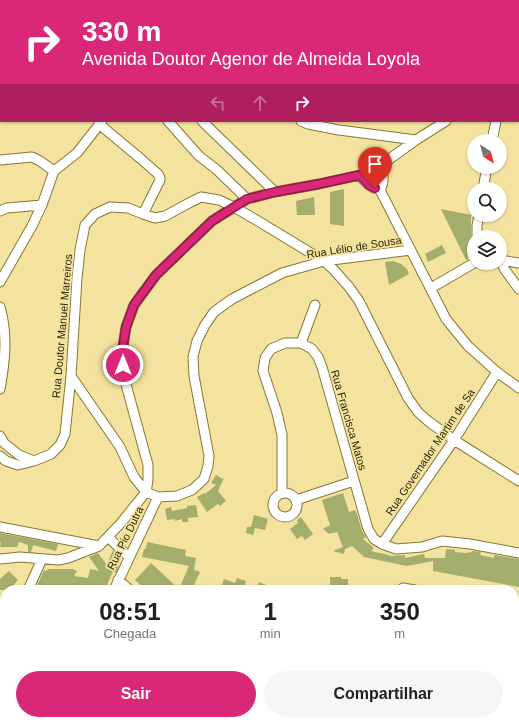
<!DOCTYPE html>
<html lang="pt">
<head>
<meta charset="utf-8">
<style>
  :root { --surface:#fff; --page:#f6f6f6; --text:#202124; --muted:#757577; --accent:#db2777 }
  body { margin:0; font-family:Arial,sans-serif; background:var(--page); color:var(--text); height:100vh; display:flex; flex-direction:column; font-size:15px; white-space:nowrap }
  * { box-sizing:border-box; margin:0 }
  p { font-size:13px; color:var(--muted) }
  .icon { flex:none; width:22px; height:22px; fill:none; stroke:currentColor; stroke-width:2; stroke-linecap:round; stroke-linejoin:round }
  .map { position:relative; flex:1; overflow:hidden }
  .drawer { position:absolute; left:0px; top:585px; width:519px; height:140px; display:flex; flex-direction:column; background:var(--surface); border-radius:16px 16px 0 0; box-shadow:0 1px 3px #0004 }
  .drawer>* { flex:none }
  .hud { position:absolute; left:0px; top:0px; width:519px; height:122px; box-shadow:0 1px 3px #0004; background:#db2777; color:#fff; overflow:hidden }
  .needle { width:26px; rotate:144deg }
  .controls { position:absolute; left:467px; top:134px; display:grid; gap:8px }
  .controls a { display:grid; place-items:center; width:40px; height:40px; border-radius:50%; background:var(--surface); box-shadow:0 1px 3px #0004; font-size:20px }
  .pin { position:absolute; display:grid; place-items:center; width:34px; height:34px; color:#fff; margin:-41px -17px; border-radius:50% 50% 50% 0; rotate:-45deg; box-shadow:0 0 4px #0007 }
  .pin .icon { rotate:45deg }
  .me { position:absolute; width:44px; margin:-22px; rotate:0deg; stroke-linejoin:round; filter:drop-shadow(0 0 3px #0008) }
  .turn { display:flex; align-items:center; gap:14px; height:84px; padding:0 16px; font-size:18px }
  .turn .icon { width:52px; height:52px; stroke-width:2.5 }
  .turn b { display:block; font-size:28px; line-height:34px }
  .lanes { display:flex; align-items:center; height:38px; padding:0 16px; background:#0003; justify-content:center; gap:20px; direction:ltr }
  .lanes .off { opacity:.35 }
  .eta { display:flex; justify-content:space-evenly; align-items:center; height:68px; text-align:center }
  .eta b { font-size:24px; font-weight:700; line-height:28px }
  .primary-button { display:flex; gap:8px; margin-top:auto; padding:8px 16px }
  .primary-button a { flex:1; height:46px; border-radius:24px; background:var(--accent); color:#fff; font-size:16px; font-weight:700; line-height:46px; text-align:center }
  .primary-button a+a { background:var(--page); color:var(--text) }
  .map>svg:first-child { display:block }
  .building { fill:#a3ad6c }
  .lines { fill:none; stroke-linecap:round; stroke-linejoin:round }
  .minor-casing { stroke:#867634; stroke-width:11 }
  .minor { stroke:#fff; stroke-width:9 }
  .route-casing { stroke:#8e194d; stroke-width:10 }
  .route { stroke:#db2777; stroke-width:7 }
  .labels { text-anchor:middle; stroke-width:3.5; stroke-linejoin:round; paint-order:stroke }
  .street-label { font-size:11px; fill:#2b2508; stroke:#f4e39f }
</style>
</head>
<body>
<div class="map">
<svg width="519" height="725" viewBox="0 0 519 725">
  <rect width="100%" height="100%" fill="#f4e39f"/>
  <path class="building" d="M344,189V226L330,224V192Z
    M314,197L315,215H297L296,201Z
    M441,209L471,215V237L473,256L466,260Z
    M442,245L446,253L428,262L425,254Z
    M393,261L401,264L407,269L409,274L389,285L385,262Z
    M216,475L223,479L224,478L218,491L226,501L220,506L218,504L207,512L197,497L204,493L205,494L216,485L211,483Z
    M343,493L349,512L355,510L357,514L362,531L366,537L363,539L374,548L371,551L389,555V556L405,555V558L424,554L425,558H445L446,549L455,550V552L465,553L472,552V551L481,552L480,555L494,558V555L519,559V587L433,571V561L407,566L364,557L352,546L345,549L344,554L333,551L343,547L337,532L329,534L323,529L330,525L322,500Z
    M196,505L198,517L188,518V522H182V519L175,521V519L167,520L165,509L171,507L172,511L187,508V506Z
    M254,515L268,519L265,530L255,528L253,535L246,533L247,527H251Z
    M301,517L313,534L305,540L302,536L297,539L290,529L298,523L297,520Z
    M0,533L58,544L56,551L33,545L31,552H28V545L19,542L17,547H0L1,543L0,542Z
    M147,542L186,550L185,556L196,558L194,570L200,572L194,585L204,590H146L135,580L151,563L179,589L189,566L142,557L144,549H146Z
    M113,550L119,556L115,565L119,566L116,573L113,571L105,590H35L44,570L47,571L48,569H73L77,571L74,576L88,578L90,569L99,571L89,557L98,553L107,565Z
    M9,571L18,580L14,585L19,590H0V579Z
    M330,577H341V579H348V587L332,588V585H330Z
    M237,578L246,581L243,590H220L224,579L235,583Z
    M259,582L278,590H256Z"/>
  <g class="lines">
    <g class="minor-casing">
      <path id="minor" d="M300,0V1
        M13,1L14,0
        M142,1V0
        M209,1L210,0
        M367,1L368,0
        M0,19L1,18
        M518,33H519
        M518,64L519,63
        M0,85H1
        M168,121L199,156L216,169L247,199
        M202,121L275,192
        M301,121L308,124L339,130L416,140
        M99,124L141,159L158,174L160,178V180L143,214
        M492,141L496,121
        M0,160L32,157L40,161L54,171
        M360,175C365,183 371,188 380,190
        M483,189L487,167
        M380,190L446,319L468,346L497,372L519,388
        M380,190C385,181 383,174 381,165
        M0,211L7,208L42,205
        M477,237V226L479,215
        M500,260L505,270L519,289
        M500,260L519,263
        M0,282L32,226L42,205L54,171L77,153L102,121
        M431,288L474,263
        M0,307C8,334 5,362 0,389
        M301,343L315,305
        M71,376L120,447L134,477L146,492L158,497L177,496L192,490L204,479L208,466L209,456L194,376L193,357L197,341L205,325L214,312L232,299L282,273L324,261L411,250
        M0,436L4,443L19,455L34,461L51,454L60,445L65,434L71,376L77,278L80,250L85,225L95,214L110,207L128,208L143,214L155,218L165,216L189,203L201,197L219,200L234,207L258,221L324,261L334,270L349,287L359,301L408,398L418,412L428,421L454,440L519,481
        M0,456L6,461L18,465L34,461
        M273 505a12 12 0 1 1 24 0a12 12 0 1 1-24 0Z
        M282,493V435L277,413L263,371L265,358L271,349L285,343H301L312,349L318,357L322,367L368,529L374,539L382,544L396,549L422,547L442,541L470,544L519,553
        M296,500L354,481
        M0,527L99,546
        M108,537L129,557
        M382,544L454,440L497,372
        M0,559L20,557L58,560L68,558L99,546L121,523L146,492L148,480V465L124,377L122,353L126,327L134,305L156,275L212,221L234,207L247,199L275,192L319,184L360,175L381,165L416,140L446,121
        M118,580L130,590
        M403,588L415,590
        M28,590L42,559
        M114,590L158,497
        M514,610L519,611
        M0,650L5,639
        M514,687L519,688
        M53,725L56,720
        M307,725L309,720
        M432,725L434,720"/>
    </g>
    <use href="#minor" class="minor"/>
  </g>
  <g class="lines">
    <g class="route-casing">
      <path id="route" d="M123,365L122,353L126,327L134,305L156,275L212,221L247,199L275,192L319,184L360,175L369,185L375,188"/>
    </g>
    <use href="#route" class="route"/>
  </g>
  <g class="labels">
    <g class="street-label">
      <text transform="translate(354 247) rotate(-9)" y="4">Rua Lélio de Sousa</text>
      <text transform="translate(62 326) rotate(-85)" y="4">Rua Doutor Manuel Marreiros</text>
      <text transform="translate(349 420) rotate(74)" y="4">Rua Francisca Matos</text>
      <text transform="translate(430 452) rotate(-56)" y="4">Rua Governador Martim de Sa</text>
      <text transform="translate(125 538) rotate(-64)" y="4">Rua Pio Dutra</text>
    </g>
  </g>
</svg>
<div class="controls">
<a><svg class="needle" viewBox="-14 -14 28 28"><path d="M0-13l5 13h-10z" fill="#e53935"/><path d="M0 13l5-13h-10z" fill="#757577"/></svg></a>
<a><svg class="icon" aria-label="search" viewBox="0 0 24 24"><circle cx="10" cy="10" r="6"/><path d="M15 15l6 6"/></svg></a>
<a><svg class="icon" aria-label="layers" viewBox="0 0 24 24"><path d="M12 4l9 5-9 5-9-5zM3 14l9 5 9-5"/></svg></a>
</div>
<div class="pin" style="left:375px;top:188px;background:#d93025"><svg class="icon" aria-label="arrive" viewBox="0 0 24 24"><path d="M6 21V4h12l-3 4 3 4H6"/></svg></div>
<svg class="me" style="left:123px;top:365px" viewBox="-20 -20 40 40"><circle r="17" fill="#db2777" stroke="#fff" stroke-width="3"/><path d="M0-11L8 9 0 5-8 9z" fill="#fff"/></svg>
<div class="hud">
<div class="turn"><svg class="icon" aria-label="right" viewBox="0 0 24 24"><path d="M7 20v-9h11M14 6l5 5-5 5"/></svg><div><b>330 m</b>Avenida Doutor Agenor de Almeida Loyola</div></div>
<div class="lanes"><svg class="icon off" aria-label="left" viewBox="0 0 24 24"><path d="M17 20v-9H6M10 6l-5 5 5 5"/></svg><svg class="icon off" aria-label="ahead" viewBox="0 0 24 24"><path d="M12 20V5M6 11l6-6 6 6"/></svg><svg class="icon" aria-label="right" viewBox="0 0 24 24"><path d="M7 20v-9h11M14 6l5 5-5 5"/></svg></div>
</div>
<section class="drawer">
<div class="eta">
<div><b>08:51</b><p>Chegada</p></div>
<div><b>1</b><p>min</p></div>
<div><b>350</b><p>m</p></div>
</div>
<div class="primary-button"><a>Sair</a><a>Compartilhar</a></div>
</section>
</div>
</body>
</html>
